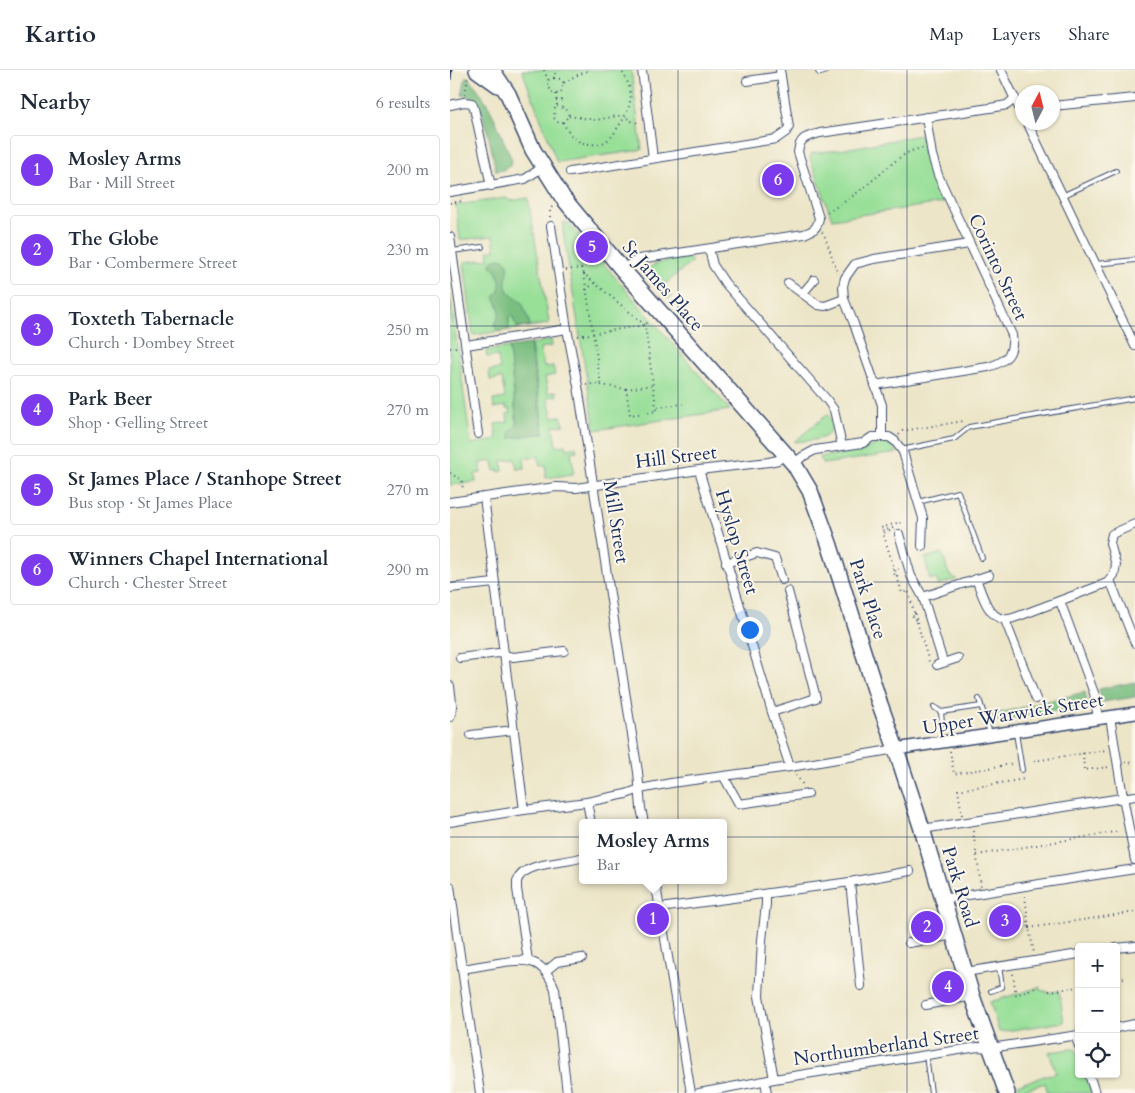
<!DOCTYPE html>
<meta charset="utf-8">
<style>
:root{--surface:#fff;--page:#f6f6f7;--text:#1f2937;--muted:#747a83;--line:#e0e1e3;--accent:#7c3aed}
body{margin:0;font-family:Cardo,serif;background:var(--page);color:var(--text)}
.controls{position:absolute;right:15px;bottom:15px;display:grid;overflow:hidden;border-radius:5px;box-shadow:0 1px 4px #0004}
.controls button{width:45px;height:45px;display:grid;place-items:center;padding:0;border:0;border-bottom:1px solid var(--line);background:var(--surface);color:var(--text);font:25px sans-serif}
.compass{position:absolute;left:565px;top:15px;width:45px;height:45px;border-radius:50%;background:var(--surface);box-shadow:0 1px 4px #0004;rotate:7deg}
.you{position:absolute;left:299px;top:559px;width:18px;height:18px;margin:-12px;border:4px solid #fff;border-radius:50%;background:#1a73e8;box-shadow:0 0 0 8px #1a73e833}
.badge{display:grid;place-items:center;width:32px;height:32px;border-radius:50%;background:var(--accent);color:#fff;font-size:16px;font-weight:700}
.pin{position:absolute;translate:-50% -50%;border:2px solid #fff;box-shadow:0 1px 5px #0006}
.popup{position:absolute;left:129px;top:749px;width:148px;height:65px;box-sizing:border-box;display:grid;place-content:center;border-radius:5px;background:var(--surface);filter:drop-shadow(0 1px 4px #0005);font-size:16px;white-space:nowrap;color:var(--muted)}
.popup b{font-size:19px;color:var(--text)}
.popup::after{content:'';position:absolute;left:50%;top:100%;margin-left:-10px;border:10px solid transparent;border-top-color:var(--surface)}
.list{margin:0;padding:0;list-style:none}
h2{display:flex;justify-content:space-between;align-items:center;height:65px;margin:0;padding:0 20px;font-size:21px}
h2 small{font-size:16px;font-weight:400;color:var(--muted)}
.list li{display:grid;grid-template-columns:32px 1fr auto;gap:15px;align-items:center;box-sizing:border-box;height:70px;margin:0 10px 10px;padding:0 10px;border:1px solid var(--line);border-radius:5px}
.list b{display:block;font-size:19px;white-space:nowrap}
.list p{margin:0;font-size:16px;white-space:nowrap;color:var(--muted)}
.list em{font-size:16px;font-style:normal;color:var(--muted)}
.icon{flex:none;width:28px;height:28px;fill:none;stroke:currentColor;stroke-width:2;stroke-linecap:round;stroke-linejoin:round}
.map{position:relative;flex:none;width:685px;height:1023px;overflow:hidden}
header{display:flex;align-items:center;gap:30px;box-sizing:border-box;height:70px;padding:0 25px;background:var(--surface);border-bottom:1px solid var(--line)}
header strong{font-size:24px}
nav{display:flex;gap:28px;margin-inline-start:auto;font-size:18px}
main{display:flex}
aside{flex:1;background:var(--surface)}
.map>svg:first-child{display:block}
.green{fill:#98df98;stroke:#5a877b}
.forest{fill:#7abe80;stroke:#4a766f}
.lines{fill:none;stroke-linecap:round;stroke-linejoin:round}
.lane-casing{stroke:#3a4a6e;stroke-width:6}
.street-casing{stroke:#3a4a6e;stroke-width:10}
.secondary-casing{stroke:#3a4a6e;stroke-width:14}
.highway-casing{stroke:#3a4a6e;stroke-width:18}
.path{stroke:#3a4a6e;stroke-width:2;stroke-dasharray:1 4;stroke-linecap:butt}
.lane{stroke:#fff;stroke-width:4}
.street{stroke:#fff;stroke-width:8}
.secondary{stroke:#fff;stroke-width:11}
.highway{stroke:#fff;stroke-width:15}
.rail{stroke:#1b2f5e;stroke-width:3}
.grid{fill:none;stroke:#1b2f5e;stroke-width:1;stroke-opacity:0.55}
.labels{text-anchor:middle;dominant-baseline:central;stroke-width:4;stroke-linejoin:round;paint-order:stroke}
.street-label{font-size:19px;fill:#1b2f5e;stroke:#fbf7ec}
</style>
<header>
<strong>Kartio</strong>
<nav><a>Map</a><a>Layers</a><a>Share</a></nav>
</header>
<main>
<aside>
<h2>Nearby<small>6 results</small></h2>
<ul class="list">
<li><span class="badge">1</span><div><b>Mosley Arms</b><p>Bar · Mill Street</p></div><em>200 m</em></li>
<li><span class="badge">2</span><div><b>The Globe</b><p>Bar · Combermere Street</p></div><em>230 m</em></li>
<li><span class="badge">3</span><div><b>Toxteth Tabernacle</b><p>Church · Dombey Street</p></div><em>250 m</em></li>
<li><span class="badge">4</span><div><b>Park Beer</b><p>Shop · Gelling Street</p></div><em>270 m</em></li>
<li><span class="badge">5</span><div><b>St James Place / Stanhope Street</b><p>Bus stop · St James Place</p></div><em>270 m</em></li>
<li><span class="badge">6</span><div><b>Winners Chapel International</b><p>Church · Chester Street</p></div><em>290 m</em></li>
</ul>
</aside>
<div class="map">
<svg width="685" height="1023" viewBox="0 0 685 1023">
<rect width="100%" height="100%" fill="#fbf7ec"/>
<filter id="ink" filterUnits="userSpaceOnUse"><feTurbulence type="fractalNoise" baseFrequency=".02" numOctaves="2"/><feDisplacementMap in="SourceGraphic" scale="10" xChannelSelector="R" yChannelSelector="G"/><feConvolveMatrix kernelMatrix="1 2 1 2 8 2 1 2 1" color-interpolation-filters="sRGB"/></filter>
<filter id="wash" filterUnits="userSpaceOnUse"><feTurbulence type="fractalNoise" baseFrequency=".0096" numOctaves="4" result="noise"/><feDisplacementMap in="SourceGraphic" scale="20" xChannelSelector="R" yChannelSelector="G"/><feGaussianBlur stdDeviation="1.12" result="paint"/><feColorMatrix in="noise" values="0 0 0 0 0 0 0 0 0 0 0 0 0 0 0 0 0 1.4 0 .05"/><feComposite in="paint" operator="in"/></filter>
<g filter="url(#wash)">
<rect width="100%" height="100%" fill="#ece5c7"/>
<g class="green">
<path d="M72,0H181L192,80L107,92Z"/>
<path d="M470,65L484,114L493,133L382,149L360,88L362,83L390,80Z"/>
<path d="M57,128L59,131L78,128L99,252L97,254L25,265L23,264L14,192L39,189L38,181L45,180L43,166L10,170L6,135Z"/>
<path d="M114,152L118,153L126,162L280,340L145,360L113,161Z"/>
<path d="M239,188L242,191L213,216L222,226L219,229L196,203C201,190 227,190 239,188Z"/>
<path d="M0,225L21,374L47,370L45,354L58,352L57,344L61,343L60,339H56V336L44,338L43,330L55,328L52,308L40,310L39,301L50,299L48,286L37,287L36,281L59,277L67,356L60,362L61,368L94,363L81,274L101,270L102,276L90,278L94,297L103,296L105,305L95,307L98,323L106,321L107,326L98,327L102,347L111,346L114,355L103,356L106,376L116,375L117,379L126,377L127,381L121,382L124,400L123,404L96,408V395L90,396L88,386L74,388L75,398L67,399L65,389L52,391L53,401L49,402V400L45,401L43,391L30,393L31,403L25,404L26,412L0,415Z"/>
<path d="M378,344C392,371 362,370 344,372Z"/>
<path d="M428,373C437,372 444,375 447,383L373,394L370,387L414,380Z"/>
<path d="M492,483L499,505L507,509L488,515L486,508L480,510L475,488Z"/>
<path d="M590,917L591,921H597V923L609,921L614,952L549,962L540,932Z"/>
<path d="M622,979L626,980L629,988V1004H635L641,1023H598L595,1013L570,1021L568,1015L600,1004V1005L606,1003L599,982Z"/>
</g>
<g class="forest">
<path d="M16,6C40,28 49,61 62,90L60,96L53,100L46,101C42,85 35,38 24,29C20,26 16,26 12,25Z"/>
<path d="M50,188C66,193 54,205 56,216C59,227 66,226 72,233C73,235 80,253 80,256L69,257H67L62,246L59,247V257L58,260L48,262L44,255C51,246 51,238 44,228C46,225 48,223 49,220C53,211 46,201 41,195C42,189 45,189 50,188Z"/>
<path d="M80,274L88,329L94,363L60,368V362L67,355L59,277Z"/>
<path d="M685,612V627L652,632L649,619Z"/>
<path d="M635,622L638,636L542,651V645Z"/>
</g>
</g>
<g filter="url(#ink)">
<g class="lines">
<defs>
<g id="lane">
<path d="M612,126L666,101"/>
<path d="M2,181L32,177"/>
<path d="M646,194L685,190"/>
<path d="M451,380L504,369L519,357L685,328"/>
<path d="M468,432L508,422L532,488"/>
<path d="M529,629L540,663"/>
<path d="M484,637L491,642L492,653"/>
<path d="M491,642L531,636"/>
<path d="M566,663L572,700"/>
<path d="M541,921L552,917L549,896"/>
<path d="M476,985L481,1023"/>
</g>
<g id="street">
<path d="M192,0L203,88"/>
<path d="M551,0L572,44"/>
<path d="M370,1L374,0"/>
<path d="M297,11L331,6"/>
<path d="M0,35L14,32L22,33L24,38L41,116"/>
<path d="M602,36L685,28"/>
<path d="M577,52L685,276"/>
<path d="M120,102L326,69L336,62L339,57L330,0"/>
<path d="M0,122L75,109L93,97"/>
<path d="M101,156L117,259L128,316L174,615L188,702L191,738L194,753"/>
<path d="M0,167L28,364"/>
<path d="M259,179L263,195L275,213L377,330L384,340L392,376"/>
<path d="M172,199L189,189L354,164C364,160 367,159 369,148L348,82C350,67 356,67 370,63L540,38L557,35L565,28"/>
<path d="M338,213L368,235L375,236L394,229"/>
<path d="M353,223L364,210"/>
<path d="M16,275L117,259"/>
<path d="M425,315L538,297C556,292 564,284 562,265L488,105L482,85L476,47"/>
<path d="M432,366V335L404,254L394,229L393,216L395,208L405,194L424,189L519,174"/>
<path d="M344,394L352,387L365,380L413,373L422,367H439L445,371L453,382L473,448L472,476"/>
<path d="M249,400L322,642L340,697"/>
<path d="M34,427L74,740"/>
<path d="M0,432L106,417L126,418L249,400L319,392L328,390L336,384"/>
<path d="M449,464L461,506L473,527L493,592"/>
<path d="M276,493L307,483L325,488L332,510"/>
<path d="M526,509C532,523 537,546 553,549C558,550 564,548 569,546L657,513L664,505L666,495L660,473L662,464L685,454"/>
<path d="M660,510L685,573"/>
<path d="M0,518L44,513"/>
<path d="M473,527L539,505"/>
<path d="M610,531L644,623L648,648"/>
<path d="M555,550L586,629"/>
<path d="M10,588L48,583L63,587L114,581"/>
<path d="M487,595L508,588"/>
<path d="M0,616C1,627 4,638 0,647"/>
<path d="M322,642L366,628L338,521"/>
<path d="M660,647L673,727L685,790"/>
<path d="M21,665L64,660"/>
<path d="M274,707L289,734L358,724"/>
<path d="M137,732L141,753"/>
<path d="M0,752L74,740L137,732L176,724L190,719L221,713L340,697L446,679"/>
<path d="M472,759L685,726"/>
<path d="M205,810L241,1023"/>
<path d="M400,812L411,916"/>
<path d="M0,816L30,1023"/>
<path d="M316,824V834L312,870L309,926L324,1009"/>
<path d="M493,829L685,799"/>
<path d="M210,838L400,812L460,801"/>
<path d="M459,873L504,865"/>
<path d="M666,878L685,876"/>
<path d="M78,890L67,819C67,816 67,813 67,811C73,791 117,794 133,787"/>
<path d="M13,899C24,897 36,895 48,893C77,888 93,888 105,919L117,1023"/>
<path d="M96,901L107,892L132,888"/>
<path d="M515,902L629,884"/>
<path d="M476,935L522,926"/>
<path d="M666,958L685,954"/>
<path d="M625,966L629,976"/>
<path d="M639,1004L645,1023"/>
<path d="M315,1011L317,1023"/>
<path d="M249,1023L324,1009L528,977L540,978L629,965"/>
</g>
<path id="secondary" d="M446,679L685,643"/>
<g id="highway">
<path d="M27,0L48,15"/>
<path d="M42,0L58,24L83,80L113,128L172,199L344,394L360,421L379,473L428,629L446,679L472,759L522,926L557,1023"/>
</g>
</defs>
<use href="#lane" class="lane-casing"/>
<use href="#street" class="street-casing"/>
<use href="#secondary" class="secondary-casing"/>
<use href="#highway" class="highway-casing"/>
<g class="path">
<path d="M94,0L98,10"/>
<path d="M104,8L110,9L114,13L111,22L106,24L102,23L98,15V10L104,8L106,0"/>
<path d="M114,13L125,6L140,0"/>
<path d="M15,24L18,7"/>
<path d="M106,24L107,36L105,38L104,48L108,52H113L119,46C117,39 114,38 107,36"/>
<path d="M106,31L116,30"/>
<path d="M119,46L146,50L173,45L181,51L189,53"/>
<path d="M113,52C119,65 126,74 141,74C146,75 152,74 156,71C162,68 165,62 168,57C176,46 182,35 180,21C179,13 175,7 171,0"/>
<path d="M0,133L12,131V128"/>
<path d="M377,142C395,133 412,119 428,106C442,94 455,80 473,78"/>
<path d="M100,147V139L103,136"/>
<path d="M372,162L375,167L388,204"/>
<path d="M131,198L134,204L195,255L206,337"/>
<path d="M116,200L131,198L147,186"/>
<path d="M134,204L151,315"/>
<path d="M136,220L144,213"/>
<path d="M128,266L195,255L200,250"/>
<path d="M0,278L6,277"/>
<path d="M136,315L144,314L176,319L180,345L207,341L206,337L233,334"/>
<path d="M176,319L203,315"/>
<path d="M449,365L452,361L514,351"/>
<path d="M0,403L12,410L13,421"/>
<path d="M443,458L432,461L431,458L450,452L451,456"/>
<path d="M440,461L433,463L444,498L443,500L445,506H447L452,523L458,521L464,542L462,544L464,550L466,549L479,592"/>
<path d="M447,506L445,500L449,499"/>
<path d="M466,549L465,544L469,543"/>
<path d="M500,681L504,704L561,694"/>
<path d="M633,683L634,700L660,697"/>
<path d="M584,691L656,680"/>
<path d="M675,693L685,692"/>
<path d="M346,705L353,715"/>
<path d="M512,745L508,720L575,709"/>
<path d="M523,761L531,816"/>
<path d="M527,785L670,761"/>
<path d="M575,826L579,858L584,883"/>
<path d="M579,858L685,842"/>
<path d="M563,904L566,925L587,917"/>
<path d="M668,918L667,909L677,908"/>
<path d="M599,921L629,917"/>
</g>
<use href="#lane" class="lane"/>
<use href="#street" class="street"/>
<use href="#secondary" class="secondary"/>
<use href="#highway" class="highway"/>
<path class="rail" d="M0,9L1,0"/>
</g>
</g>
<path class="grid" d="M228,0V1023M457,0V1023M0,256H685M0,512H685M0,767H685"/>
<g class="labels">
<g class="street-label">
<text transform="translate(548 197) rotate(65)">Corinto Street</text>
<text transform="translate(213 216) rotate(49)">St James Place</text>
<text transform="translate(226 387) rotate(-7)">Hill Street</text>
<text transform="translate(166 452) rotate(81)">Mill Street</text>
<text transform="translate(287 472) rotate(73)">Hyslop Street</text>
<text transform="translate(418 529) rotate(72)">Park Place</text>
<text transform="translate(563 644) rotate(-9)">Upper Warwick Street</text>
<text transform="translate(510 817) rotate(73)">Park Road</text>
<text transform="translate(436 976) rotate(-8)">Northumberland Street</text>
</g>
</g>
</svg>
<div class="controls">
<button>+</button>
<button>−</button>
<button><svg class="icon" aria-label="locate" viewBox="0 0 24 24"><circle cx="12" cy="12" r="6"/><path d="M12 2v4M12 18v4M2 12h4M18 12h4"/></svg></button>
</div>
<svg class="compass" viewBox="-18 -18 36 36"><path d="M0-13l5 13h-10z" fill="#e53935"/><path d="M0 13l5-13h-10z" fill="#747a83"/></svg>
<div class="you"></div>
<div class="pin badge" style="left:203px;top:849px">1</div>
<div class="popup"><b>Mosley Arms</b>Bar</div>
<div class="pin badge" style="left:477px;top:857px">2</div>
<div class="pin badge" style="left:555px;top:851px">3</div>
<div class="pin badge" style="left:498px;top:917px">4</div>
<div class="pin badge" style="left:142px;top:177px">5</div>
<div class="pin badge" style="left:328px;top:110px">6</div>
</div>
</main>
